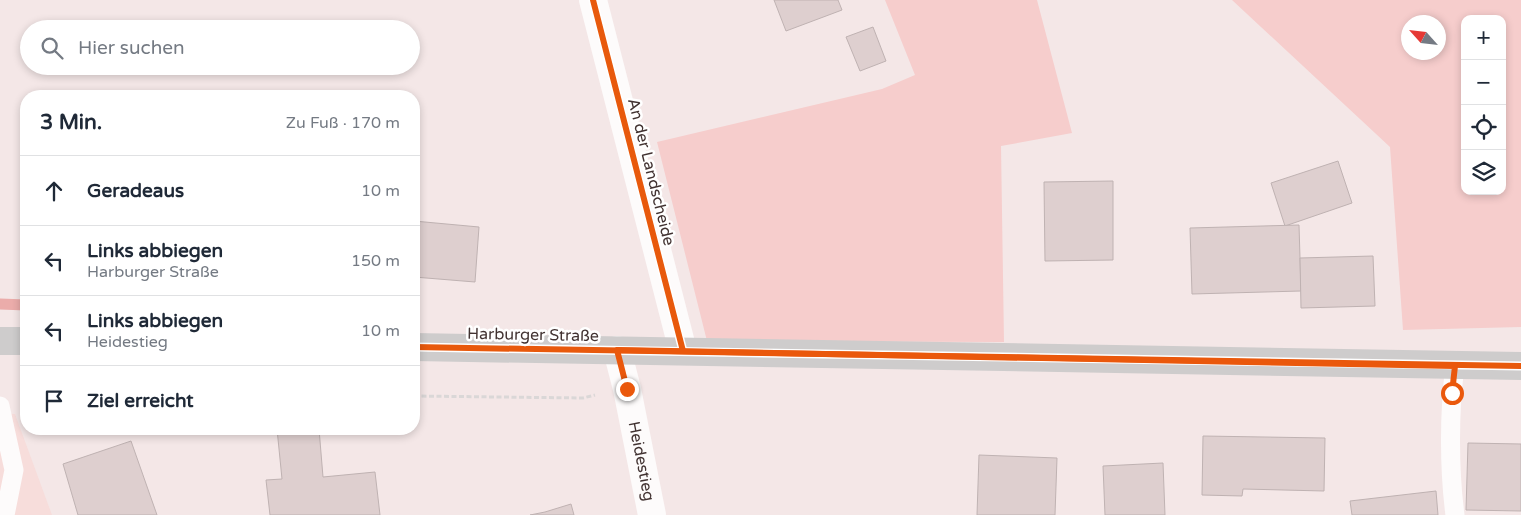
<!DOCTYPE html>
<html lang="de">
<meta charset="utf-8">
<style>
:root{--surface:#fff;--page:#f6f6f7;--text:#1f2937;--muted:#747a83;--line:#e0e1e3}
body{margin:0;font-family:"Varela Round",sans-serif;background:var(--page);color:var(--text)}
.controls{position:absolute;right:15px;top:15px;display:grid;overflow:hidden;border-radius:10px;box-shadow:0 2px 8px #0003}
.controls button{width:45px;height:45px;display:grid;place-items:center;padding:0;border:0;border-bottom:1px solid var(--line);background:var(--surface);color:var(--text);font:25px sans-serif}
.compass{position:absolute;left:1401px;top:15px;width:45px;height:45px;border-radius:50%;background:var(--surface);box-shadow:0 2px 8px #0003;rotate:297deg}
.stop{position:absolute;width:15px;height:15px;margin:-11px;border:4px solid #ea580c;border-radius:50%;background:#fff}
.stop.end{background:#ea580c;border-color:#fff;box-shadow:0 1px 5px #0008}
.list{margin:0;padding:0;list-style:none}
h2{display:flex;justify-content:space-between;align-items:center;height:65px;margin:0;padding:0 20px;font-size:21px}
h2 small{font-size:16px;font-weight:400;color:var(--muted)}
.list li{display:grid;grid-template-columns:32px 1fr auto;gap:15px;align-items:center;box-sizing:border-box;height:70px;padding:0 20px;border-top:1px solid var(--line)}
.list b{display:block;font-size:19px;white-space:nowrap}
.list p{margin:0;font-size:16px;white-space:nowrap;color:var(--muted)}
.list em{font-size:16px;font-style:normal;color:var(--muted)}
.icon{flex:none;width:28px;height:28px;fill:none;stroke:currentColor;stroke-width:2;stroke-linecap:round;stroke-linejoin:round}
.map{position:relative;flex:none;width:1521px;height:515px;overflow:hidden}
.search{position:absolute;background:var(--surface);box-shadow:0 2px 8px #0003;left:20px;top:20px;width:400px;height:55px;display:flex;align-items:center;gap:12px;box-sizing:border-box;padding:0 18px;border-radius:28px;color:var(--muted);font-size:19px}
.panel{position:absolute;background:var(--surface);box-shadow:0 2px 8px #0003;left:20px;top:90px;width:400px;height:345px;border-radius:20px}
.map>svg:first-child{display:block}
.built{fill:#f7dddb}
.green{fill:#f6cdcc;fill-rule:evenodd}
.lines{fill:none;stroke-linecap:round;stroke-linejoin:round}
.stream{stroke:#ebacaa;stroke-width:11}
.building{fill:#decfcf;stroke:#bfb2b2}
.path{stroke:#dad7d7;stroke-width:3;stroke-dasharray:5 2.5;stroke-linecap:butt}
.lane{stroke:#fdfbfb;stroke-width:19}
.street{stroke:#fdfbfb;stroke-width:28}
.secondary{stroke:#cecccc;stroke-width:28}
.cycleway-casing{stroke:#fff;stroke-width:9}
.cycleway{stroke:#e8590c;stroke-width:6}
.route{stroke:#ea580c;stroke-width:6}
.labels{text-anchor:middle;dominant-baseline:central;stroke-width:5;stroke-linejoin:round;paint-order:stroke}
.street-label{font-size:16px;fill:#423332;stroke:#fff}
</style>
<div class="map">
<svg width="1521" height="515" viewBox="0 0 1521 515">
<rect width="100%" height="100%" fill="#f4e7e7"/>
<path class="built" d="M0,413L15,414L52,515H0Z"/>
<g class="green">
<path d="M885,0H1037L1072,133L1001,146L1004,342L707,341L657,142L882,89L915,75Z"/>
<path d="M1232,0H1521V327L1403,330L1390,147ZM1465,19H1502V191H1465ZM1408,22H1438V52H1408Z"/>
</g>
<g class="lines">
<path class="stream" d="M0,304L26,305"/>
</g>
<g class="building">
<path d="M774,0H838L842,10L786,31Z"/>
<path d="M873,27L886,61L860,71L846,37Z"/>
<path d="M1338,161L1352,203L1285,226L1271,183Z"/>
<path d="M1113,181V260L1045,261L1044,182Z"/>
<path d="M414,221L479,227L475,282L414,277Z"/>
<path d="M1299,225L1301,291L1192,294L1190,228Z"/>
<path d="M1373,256L1375,306L1301,308L1300,258Z"/>
<path d="M277,429H319L323,477L375,472L380,515H270L266,480L282,479Z"/>
<path d="M1203,436L1325,438L1324,491L1243,489L1242,496L1202,495Z"/>
<path d="M131,441L157,515H78L63,464Z"/>
<path d="M1468,443L1521,444V511L1466,510Z"/>
<path d="M979,455L1057,458L1055,515H977Z"/>
<path d="M1163,463L1165,515H1105L1103,466Z"/>
<path d="M1436,491L1438,515H1352L1350,501Z"/>
<path d="M571,504L574,515H530L545,512Z"/>
</g>
<g class="lines">
<path class="path" d="M414,396L583,398L595,395"/>
<g class="lane">
<path d="M0,406L14,470L5,515"/>
<path d="M1455,515C1449,469 1449,412 1455,366"/>
</g>
<g class="street">
<path d="M593,0L683,351"/>
<path id="s1" d="M617,350L627,389L652,515"/>
</g>
<g class="secondary">
<path d="M0,341H26"/>
<path d="M414,347L1521,366"/>
</g>
<defs>
<g id="cycleway">
<path d="M593,0L683,351"/>
<path d="M414,347L1521,366"/>
</g>
</defs>
<use href="#cycleway" class="cycleway-casing"/>
<use href="#cycleway" class="cycleway"/>
</g>
<g class="lines">
<path class="route" d="M627,389L617,350L1455,366L1452,393"/>
</g>
<g class="labels">
<g class="street-label">
<text transform="translate(651 172) rotate(76)">An der Landscheide</text>
<text transform="translate(533 335) rotate(1)">Harburger Straße</text>
<text stroke="none"><textPath href="#s1" startOffset="114">Heidestieg</textPath></text>
</g>
</g>
</svg>
<div class="controls">
<button>+</button>
<button>−</button>
<button><svg class="icon" aria-label="locate" viewBox="0 0 24 24"><circle cx="12" cy="12" r="6"/><path d="M12 2v4M12 18v4M2 12h4M18 12h4"/></svg></button>
<button><svg class="icon" aria-label="layers" viewBox="0 0 24 24"><path d="M12 4l9 5-9 5-9-5zM3 14l9 5 9-5"/></svg></button>
</div>
<svg class="compass" viewBox="-18 -18 36 36"><path d="M0-13l5 13h-10z" fill="#e53935"/><path d="M0 13l5-13h-10z" fill="#747a83"/></svg>
<div class="stop" style="left:1452px;top:393px"></div>
<div class="stop end" style="left:627px;top:389px"></div>
<div class="search"><svg class="icon" aria-label="search" viewBox="0 0 24 24"><circle cx="10" cy="10" r="6"/><path d="M15 15l6 6"/></svg>Hier suchen</div>
<section class="panel">
<h2>3 Min.<small>Zu Fuß · 170 m</small></h2>
<ul class="list">
<li><svg class="icon" aria-label="ahead" viewBox="0 0 24 24"><path d="M12 20V5M6 11l6-6 6 6"/></svg><div><b>Geradeaus</b></div><em>10 m</em></li>
<li><svg class="icon" aria-label="left" viewBox="0 0 24 24"><path d="M17 20v-9H6M10 6l-5 5 5 5"/></svg><div><b>Links abbiegen</b><p>Harburger Straße</p></div><em>150 m</em></li>
<li><svg class="icon" aria-label="left" viewBox="0 0 24 24"><path d="M17 20v-9H6M10 6l-5 5 5 5"/></svg><div><b>Links abbiegen</b><p>Heidestieg</p></div><em>10 m</em></li>
<li><svg class="icon" aria-label="arrive" viewBox="0 0 24 24"><path d="M6 21V4h12l-3 4 3 4H6"/></svg><div><b>Ziel erreicht</b></div></li>
</ul>
</section>
</div>
